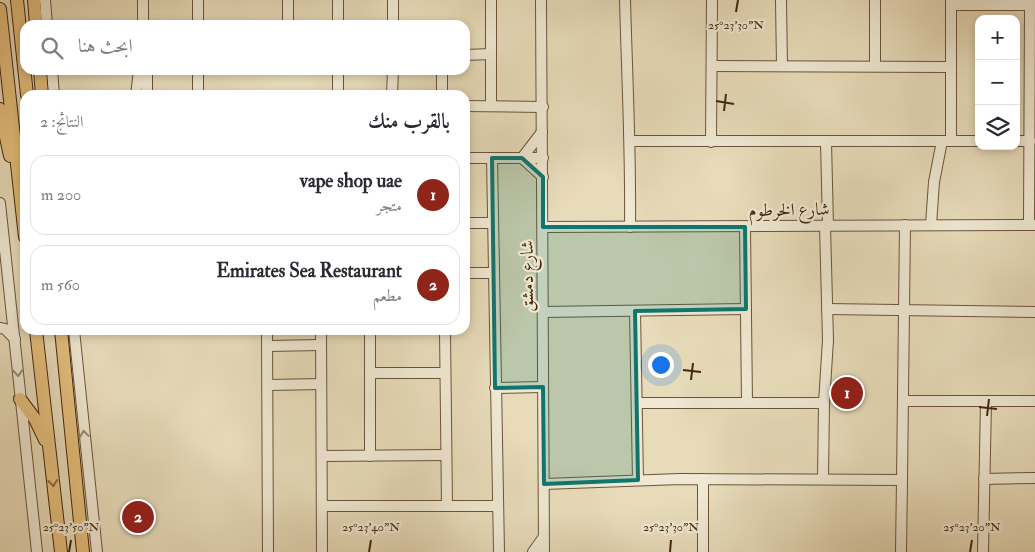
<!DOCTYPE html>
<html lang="ar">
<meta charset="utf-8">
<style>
:root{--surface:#fff;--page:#f7f7f7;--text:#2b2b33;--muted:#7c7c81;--line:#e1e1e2;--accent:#8f2418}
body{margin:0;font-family:"IM FELL Double Pica",Amiri,serif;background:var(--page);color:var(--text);direction:rtl}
.controls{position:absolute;right:15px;top:15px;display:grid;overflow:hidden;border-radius:10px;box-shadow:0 2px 8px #0003}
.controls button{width:45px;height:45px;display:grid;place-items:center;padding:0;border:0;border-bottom:1px solid var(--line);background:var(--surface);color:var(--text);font:25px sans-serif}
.you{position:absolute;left:660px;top:364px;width:18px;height:18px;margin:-12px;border:4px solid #fff;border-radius:50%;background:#1a73e8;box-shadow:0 0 0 8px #1a73e833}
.badge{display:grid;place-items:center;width:32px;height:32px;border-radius:50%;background:var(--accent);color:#fff;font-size:16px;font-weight:700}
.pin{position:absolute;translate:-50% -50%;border:2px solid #fff;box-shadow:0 1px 5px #0006}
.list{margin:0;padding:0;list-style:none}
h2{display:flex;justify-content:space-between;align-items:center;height:65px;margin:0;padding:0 20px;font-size:21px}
h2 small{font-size:16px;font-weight:400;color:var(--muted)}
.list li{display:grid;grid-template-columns:32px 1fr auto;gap:15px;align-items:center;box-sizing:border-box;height:80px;margin:0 10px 10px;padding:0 10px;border:1px solid var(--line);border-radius:15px}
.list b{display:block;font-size:19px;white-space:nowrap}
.list p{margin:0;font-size:16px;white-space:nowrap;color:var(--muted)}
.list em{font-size:16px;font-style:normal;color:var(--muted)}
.icon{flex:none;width:28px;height:28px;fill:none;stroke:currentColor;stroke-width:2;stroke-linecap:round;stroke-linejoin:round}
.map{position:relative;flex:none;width:1035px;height:552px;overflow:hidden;direction:ltr}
.search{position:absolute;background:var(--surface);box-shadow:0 2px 8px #0003;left:20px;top:20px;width:450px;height:55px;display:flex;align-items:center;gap:12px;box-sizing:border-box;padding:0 18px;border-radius:15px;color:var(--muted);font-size:19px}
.panel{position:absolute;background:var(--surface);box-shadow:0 2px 8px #0003;left:20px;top:90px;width:450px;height:245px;border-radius:15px;direction:rtl}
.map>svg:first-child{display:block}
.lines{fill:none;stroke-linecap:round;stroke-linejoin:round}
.minor-casing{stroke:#6c533a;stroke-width:12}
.major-casing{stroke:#432610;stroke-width:14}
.minor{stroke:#efe8d2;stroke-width:10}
.major{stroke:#e4be7c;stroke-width:12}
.oneway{stroke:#998771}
.oneway2{stroke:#8b6a41}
.marked{fill:#0f766e;fill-opacity:0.2;stroke:#0f766e;stroke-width:4;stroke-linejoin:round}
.ticks{fill:none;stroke:#432610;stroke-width:2}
.labels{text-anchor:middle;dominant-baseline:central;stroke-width:4.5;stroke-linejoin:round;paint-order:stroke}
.street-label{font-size:18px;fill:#432610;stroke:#efe8d2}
.ticks-label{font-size:12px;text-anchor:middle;fill:#432610;stroke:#efe8d2;stroke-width:4.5;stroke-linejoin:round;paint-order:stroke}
</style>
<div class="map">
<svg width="1035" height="552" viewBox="0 0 1035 552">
<rect width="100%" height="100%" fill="#e7dbb9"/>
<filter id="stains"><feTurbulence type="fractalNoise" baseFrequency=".004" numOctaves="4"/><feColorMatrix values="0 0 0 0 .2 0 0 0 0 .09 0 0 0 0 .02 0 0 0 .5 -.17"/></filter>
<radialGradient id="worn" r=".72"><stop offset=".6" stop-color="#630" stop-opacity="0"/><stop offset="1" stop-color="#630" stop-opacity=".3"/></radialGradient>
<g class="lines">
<defs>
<g id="minor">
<path d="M45,0L47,25"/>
<path d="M143,0V25"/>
<path d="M288,0V25"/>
<path d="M338,0V25"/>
<path d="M491,0V106"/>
<path d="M541,0L544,552"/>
<path d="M625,0C627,76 631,151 630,227"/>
<path d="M781,0L782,66"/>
<path d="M875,0V66"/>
<path d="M951,5H1030"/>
<path d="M198,25V0"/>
<path d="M393,25V0"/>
<path d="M465,55L491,54"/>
<path d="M712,66L951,67"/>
<path d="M52,70L54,95"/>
<path d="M338,70V95"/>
<path d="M442,70V95"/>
<path d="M136,95L139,70"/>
<path d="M147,95V70"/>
<path d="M198,95V70"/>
<path d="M392,95L393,70"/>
<path d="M465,106L543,107"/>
<path d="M542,132L522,158L543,177"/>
<path d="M631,141H979"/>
<path d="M951,141V0"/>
<path d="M1016,141H1030"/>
<path d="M711,142L712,0"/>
<path d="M826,142L828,226"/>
<path d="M465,158H543"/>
<path d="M492,158L499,552"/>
<path d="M0,203L37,552"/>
<path d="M465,223H493"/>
<path d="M931,225L934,182L942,141"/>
<path d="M1029,225L1030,0"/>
<path d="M543,227L1035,225"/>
<path d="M745,227L747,403"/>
<path d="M465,273H494"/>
<path d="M827,309L1035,312"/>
<path d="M635,311L638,480"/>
<path d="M543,312L746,309"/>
<path d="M0,328L5,329L15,339"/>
<path d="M74,330L97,552"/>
<path d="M267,330L268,552"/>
<path d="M321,330L322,552"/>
<path d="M370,330V456"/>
<path d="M445,330L447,506"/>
<path d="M268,346L321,345"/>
<path d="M370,373H445"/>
<path d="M269,385L321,384"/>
<path d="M495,388L543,387"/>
<path d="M904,401H1035"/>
<path d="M637,403H824"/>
<path d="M322,456L446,455"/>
<path d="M823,478L824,403L828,340L825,226"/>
<path d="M703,479V552"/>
<path d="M984,479L1035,478"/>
<path d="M902,480L905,225"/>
<path d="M544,484L680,479L902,480L901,552"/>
<path d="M322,506H498"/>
<path d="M533,552L543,538"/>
<path d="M983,552L986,401"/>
</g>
<g id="major">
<path d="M17,0L27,95"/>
<path d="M34,0L36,25"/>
<path d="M0,9L25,237"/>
<path d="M40,70L42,95"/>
<path d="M0,109L10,156"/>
<path d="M36,330L61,552"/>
<path d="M61,330L83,552"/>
<path d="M20,399L35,419L45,440"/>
</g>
</defs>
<use href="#minor" class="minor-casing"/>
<use href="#major" class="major-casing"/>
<use href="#minor" class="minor"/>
<use href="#major" class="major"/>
</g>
<defs><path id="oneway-chevron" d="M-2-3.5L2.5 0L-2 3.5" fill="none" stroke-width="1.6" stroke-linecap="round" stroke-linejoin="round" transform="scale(1.25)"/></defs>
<g class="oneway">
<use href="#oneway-chevron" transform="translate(18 373) rotate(86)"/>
<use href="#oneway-chevron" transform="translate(84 434) rotate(-96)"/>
</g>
<use class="oneway2" href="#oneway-chevron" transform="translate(53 483) rotate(84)"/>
<path class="marked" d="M492,158H522L543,177V227H745L746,309L635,311L638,480L544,484L543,387L495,388Z"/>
<path class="ticks" d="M736,12L738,0M716,101L734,104M724,111L726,94M683,370L701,372M691,380L693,363M979,407L997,409M987,416L989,399M69,552L71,540M369,552L371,540M670,552L671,540M970,552L972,540"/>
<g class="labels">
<g class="street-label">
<text transform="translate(789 210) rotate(-1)">شارع الخرطوم</text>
<text transform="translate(527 276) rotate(-90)">شارع دمشق</text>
</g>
</g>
<g class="ticks-label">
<text x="736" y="29">25°23'30"N</text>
<text x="71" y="531">25°23'50"N</text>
<text x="371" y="531">25°23'40"N</text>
<text x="671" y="531">25°23'30"N</text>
<text x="972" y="531">25°23'20"N</text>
</g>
<rect width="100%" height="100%" filter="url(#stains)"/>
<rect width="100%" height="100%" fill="url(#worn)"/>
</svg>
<div class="controls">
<button>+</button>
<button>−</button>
<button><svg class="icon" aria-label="layers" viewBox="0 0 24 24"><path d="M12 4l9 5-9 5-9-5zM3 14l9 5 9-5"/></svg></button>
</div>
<div class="you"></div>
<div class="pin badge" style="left:847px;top:393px">1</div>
<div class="pin badge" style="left:138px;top:517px">2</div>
<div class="search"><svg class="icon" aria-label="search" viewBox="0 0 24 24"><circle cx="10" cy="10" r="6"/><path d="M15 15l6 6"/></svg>ابحث هنا</div>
<section class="panel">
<h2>بالقرب منك<small>النتائج: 2</small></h2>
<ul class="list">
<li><span class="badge">1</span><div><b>vape shop uae</b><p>متجر</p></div><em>200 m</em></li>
<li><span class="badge">2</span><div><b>Emirates Sea Restaurant</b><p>مطعم</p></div><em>560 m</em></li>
</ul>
</section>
</div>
